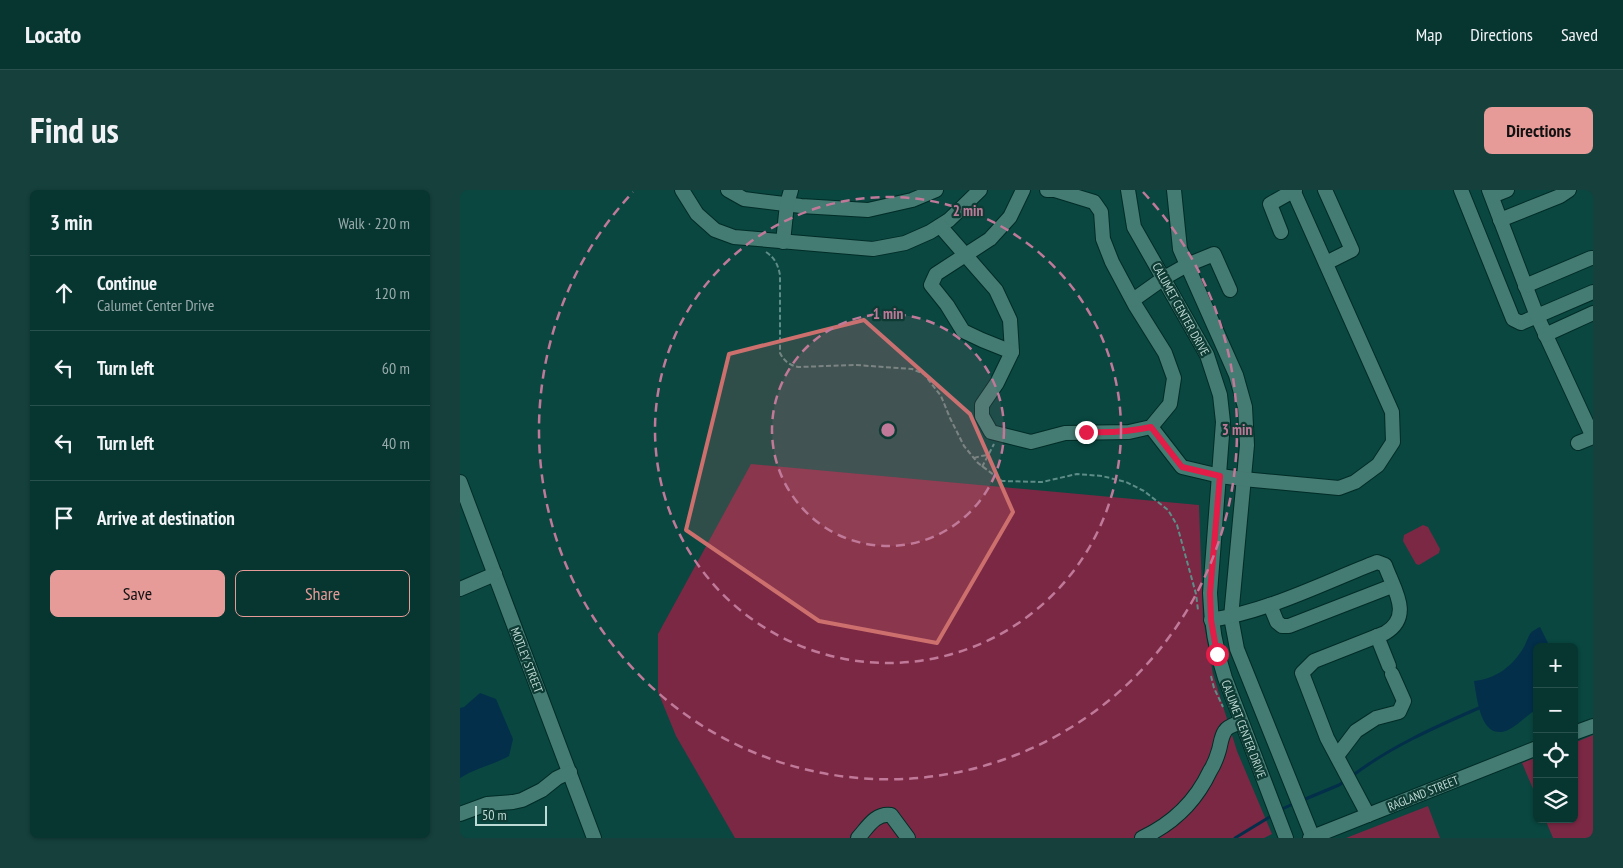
<!DOCTYPE html>
<meta charset="utf-8">
<style>
:root{--surface:#073530;--page:#15403c;--text:#f1f3f6;--muted:#98abab;--line:#28504c;--accent:#e69b98}
body{margin:0;font-family:"PT Sans Narrow",sans-serif;background:var(--page);color:var(--text)}
.controls{position:absolute;right:15px;bottom:15px;display:grid;overflow:hidden;border-radius:8px;box-shadow:0 1px 4px #0004}
.controls button{width:45px;height:45px;display:grid;place-items:center;padding:0;border:0;border-bottom:1px solid var(--line);background:var(--surface);color:var(--text);font:25px sans-serif}
.scale{position:absolute;left:15px;bottom:12px;width:72px;box-sizing:border-box;padding-left:5px;border:2px solid #bedad4;border-top:0;font-size:14px;line-height:18px;white-space:nowrap;color:#bedad4;-webkit-text-stroke:4px #0f3b35;paint-order:stroke}
.stop{position:absolute;width:15px;height:15px;margin:-11px;border:4px solid #e11d48;border-radius:50%;background:#fff}
.stop.end{background:#e11d48;border-color:#fff;box-shadow:0 1px 5px #0008}
.list{margin:0;padding:0;list-style:none}
h2{display:flex;justify-content:space-between;align-items:center;height:65px;margin:0;padding:0 20px;font-size:21px}
h2 small{font-size:16px;font-weight:400;color:var(--muted)}
.list li{display:grid;grid-template-columns:32px 1fr auto;gap:15px;align-items:center;box-sizing:border-box;height:75px;padding:0 20px;border-top:1px solid var(--line)}
.list b{display:block;font-size:19px;white-space:nowrap}
.list p{margin:0;font-size:16px;white-space:nowrap;color:var(--muted)}
.list em{font-size:16px;font-style:normal;color:var(--muted)}
.actions{display:flex;gap:10px;padding:15px 20px}
.actions a{flex:1;padding:11px 0;border:1px solid var(--accent);border-radius:8px;text-align:center;font-size:18px;color:var(--accent)}
.actions .main{background:var(--accent);color:#111}
.icon{flex:none;width:28px;height:28px;fill:none;stroke:currentColor;stroke-width:2;stroke-linecap:round;stroke-linejoin:round}
.map{position:relative;flex:none;width:1133px;height:648px;overflow:hidden;border-radius:8px}
header{display:flex;align-items:center;gap:30px;box-sizing:border-box;height:70px;padding:0 25px;background:var(--surface);border-bottom:1px solid var(--line)}
header strong{font-size:24px}
nav{display:flex;gap:28px;margin-inline-start:auto;font-size:18px}
.intro{display:flex;align-items:center;justify-content:space-between;box-sizing:border-box;height:120px;padding:0 30px}
h1{margin:0;font-size:35px}
.button{padding:12px 22px;border-radius:8px;background:var(--accent);color:#111;font-size:18px;font-weight:700}
main{display:flex;gap:30px;padding:0 30px}
aside{flex:1;background:var(--surface);border-radius:8px;box-shadow:0 1px 4px #0004}
.map>svg:first-child{display:block}
.green{fill:#7a2844}
.water{fill:#032f4b}
.lines{fill:none;stroke-linecap:round;stroke-linejoin:round}
.stream{stroke:#032f4b;stroke-width:3}
.minor-casing{stroke:#002c26;stroke-width:16}
.path{stroke:#5e8c86;stroke-width:2;stroke-dasharray:5 2.5;stroke-linecap:butt}
.minor{stroke:#447b72;stroke-width:14}
.route{stroke:#e11d48;stroke-width:6}
.marked{fill:#cc6f6d;fill-opacity:0.2;stroke:#cc6f6d;stroke-width:4;stroke-linejoin:round}
.ring{fill:none;stroke:#c07998;stroke-width:2.5;stroke-dasharray:9 6}
.labels{text-anchor:middle;dominant-baseline:central;stroke-width:4.5;stroke-linejoin:round;paint-order:stroke}
.street-label{font-size:12px;fill:#bedad4;stroke:#0f3b35}
.centre{fill:#c07998;stroke:#0f3b35;stroke-width:2.5}
.ring-label{font-size:15px;text-anchor:middle;font-weight:bold;fill:#c07998;stroke:#0f3b35;stroke-width:4.5;stroke-linejoin:round;paint-order:stroke}
</style>
<header>
<strong>Locato</strong>
<nav><a>Map</a><a>Directions</a><a>Saved</a></nav>
</header>
<div class="intro"><h1>Find us</h1><a class="button">Directions</a></div>
<main>
<aside>
<h2>3 min<small>Walk · 220 m</small></h2>
<ul class="list">
<li><svg class="icon" aria-label="ahead" viewBox="0 0 24 24"><path d="M12 20V5M6 11l6-6 6 6"/></svg><div><b>Continue</b><p>Calumet Center Drive</p></div><em>120 m</em></li>
<li><svg class="icon" aria-label="left" viewBox="0 0 24 24"><path d="M17 20v-9H6M10 6l-5 5 5 5"/></svg><div><b>Turn left</b></div><em>60 m</em></li>
<li><svg class="icon" aria-label="left" viewBox="0 0 24 24"><path d="M17 20v-9H6M10 6l-5 5 5 5"/></svg><div><b>Turn left</b></div><em>40 m</em></li>
<li><svg class="icon" aria-label="arrive" viewBox="0 0 24 24"><path d="M6 21V4h12l-3 4 3 4H6"/></svg><div><b>Arrive at destination</b></div></li>
</ul>
<div class="actions"><a class="main">Save</a><a>Share</a></div>
</aside>
<div class="map">
<svg width="1133" height="648" viewBox="0 0 1133 648">
<rect width="100%" height="100%" fill="#094740"/>
<g class="green">
<path d="M291,274L739,315L743,428L753,484L777,561L812,644L804,648H275L216,546L198,502V444Z"/>
<path d="M963,335L968,337L980,359L979,363L959,375L956,374L943,351L944,345Z"/>
<path d="M1133,545V648H1093L1085,629H1114V553Z"/>
<path d="M1077,567V608L1062,573Z"/>
<path d="M968,616L980,648H886Z"/>
</g>
<g class="water">
<path d="M1080,437L1090,457H1077V519C1067,525 1057,536 1048,540C1020,552 1017,507 1014,491C1036,489 1053,476 1064,457C1070,446 1067,443 1080,437Z"/>
<path d="M20,503L36,509L53,549L49,566C33,575 16,578 0,588V518L4,517Z"/>
</g>
<g class="lines">
<g class="stream">
<path d="M892,586C930,557 975,537 1019,518"/>
<path d="M843,610L879,595L885,591"/>
<path d="M820,620L835,613"/>
<path d="M775,648L813,625"/>
</g>
<defs>
<g id="minor">
<path d="M222,0L237,24L255,40L274,47L413,59L445,53L470,42L489,30L520,0"/>
<path d="M268,0L284,9L341,16L408,20L452,10L476,0"/>
<path d="M668,0L674,37L747,165L760,205L763,232L750,403C751,434 755,458 765,488L826,648"/>
<path d="M714,0L720,59L776,185L785,217L787,255L771,427L777,459L853,648"/>
<path d="M865,0L892,60L866,73"/>
<path d="M1001,0L1053,129L1061,133L1077,126L1133,247"/>
<path d="M1029,0L1077,126L1133,102"/>
<path d="M1032,6L1047,0"/>
<path d="M1040,30L1100,6L1109,0"/>
<path d="M480,36L536,100L550,130L552,162L537,193L522,215V226L531,242L571,252L605,243L669,242L691,237L710,214L714,188L705,163L675,115L652,72L643,49L641,22L634,12L595,0H587"/>
<path d="M821,42L810,14L835,0"/>
<path d="M323,52L327,14L331,0"/>
<path d="M1065,96L1131,68H1133"/>
<path d="M673,110L704,88L727,75L754,64L770,100"/>
<path d="M1085,145L1133,123"/>
<path d="M552,162L522,150L503,141L487,115L471,95L476,84L530,49L550,27L563,0"/>
<path d="M691,237L722,277L760,286L783,289L879,298L895,292L918,275L933,252L932,222L833,0"/>
<path d="M1118,253L1133,247"/>
<path d="M0,292L134,648"/>
<path d="M0,399L35,384"/>
<path d="M810,415L817,432L822,436H829L932,396"/>
<path d="M751,430C809,421 863,393 917,372L925,375C933,398 954,426 925,443L854,471L842,483L867,548L908,625"/>
<path d="M917,446L929,476"/>
<path d="M1114,543L1133,536"/>
<path d="M877,566L896,541L916,528L939,522L944,511L932,484"/>
<path d="M0,624L27,614L53,612L62,610L82,600L97,588L110,582"/>
<path d="M398,648C408,637 415,623 431,625L448,648"/>
<path d="M682,648C712,634 736,611 750,581C754,575 757,567 759,560C761,553 761,547 765,541C768,536 776,534 781,532"/>
<path d="M850,648L1077,558"/>
</g>
</defs>
<use href="#minor" class="minor-casing"/>
<g class="path">
<path d="M306,62C315,68 318,75 320,85V163C324,171 329,175 338,177L396,175L452,179L464,184L481,206L490,228L504,256L518,273L542,291L582,292L617,284L642,286L666,292L684,301L708,320L717,335L736,404L738,420"/>
<path d="M514,268L521,266L529,265"/>
<path d="M522,277L534,254"/>
<path d="M751,486L754,498L763,517"/>
</g>
<use href="#minor" class="minor"/>
</g>
<g class="lines">
<path class="route" d="M626,242C648,243 668,242 691,237L722,277L760,286L750,403L751,430L757,464"/>
</g>
<path class="marked" d="M404,130L510,224L553,322L477,453L359,431L226,340L269,164Z"/>
<circle cx="428" cy="240" r="116" fill="#c07998" fill-opacity=".12"/>
<g class="ring">
<circle cx="428" cy="240" r="116"/>
<circle cx="428" cy="240" r="233"/>
<path d="M683 2A349 349 0 1 1 173 2"/>
</g>
<g class="labels">
<g class="street-label">
<text transform="translate(721 119) rotate(61)">CALUMET CENTER DRIVE</text>
<text transform="translate(67 470) rotate(69)">MOTLEY STREET</text>
<text transform="translate(784 539) rotate(69)">CALUMET CENTER DRIVE</text>
<text transform="translate(963 603) rotate(-22)">RAGLAND STREET</text>
</g>
</g>
<circle cx="428" cy="240" r="8" class="centre"/>
<g class="ring-label">
<text x="508" y="26">2 min</text>
<text x="428" y="129">1 min</text>
<text x="777" y="245">3 min</text>
</g>
</svg>
<div class="controls">
<button>+</button>
<button>−</button>
<button><svg class="icon" aria-label="locate" viewBox="0 0 24 24"><circle cx="12" cy="12" r="6"/><path d="M12 2v4M12 18v4M2 12h4M18 12h4"/></svg></button>
<button><svg class="icon" aria-label="layers" viewBox="0 0 24 24"><path d="M12 4l9 5-9 5-9-5zM3 14l9 5 9-5"/></svg></button>
</div>
<div class="scale">50 m</div>
<div class="stop" style="left:757px;top:464px"></div>
<div class="stop end" style="left:626px;top:242px"></div>
</div>
</main>
